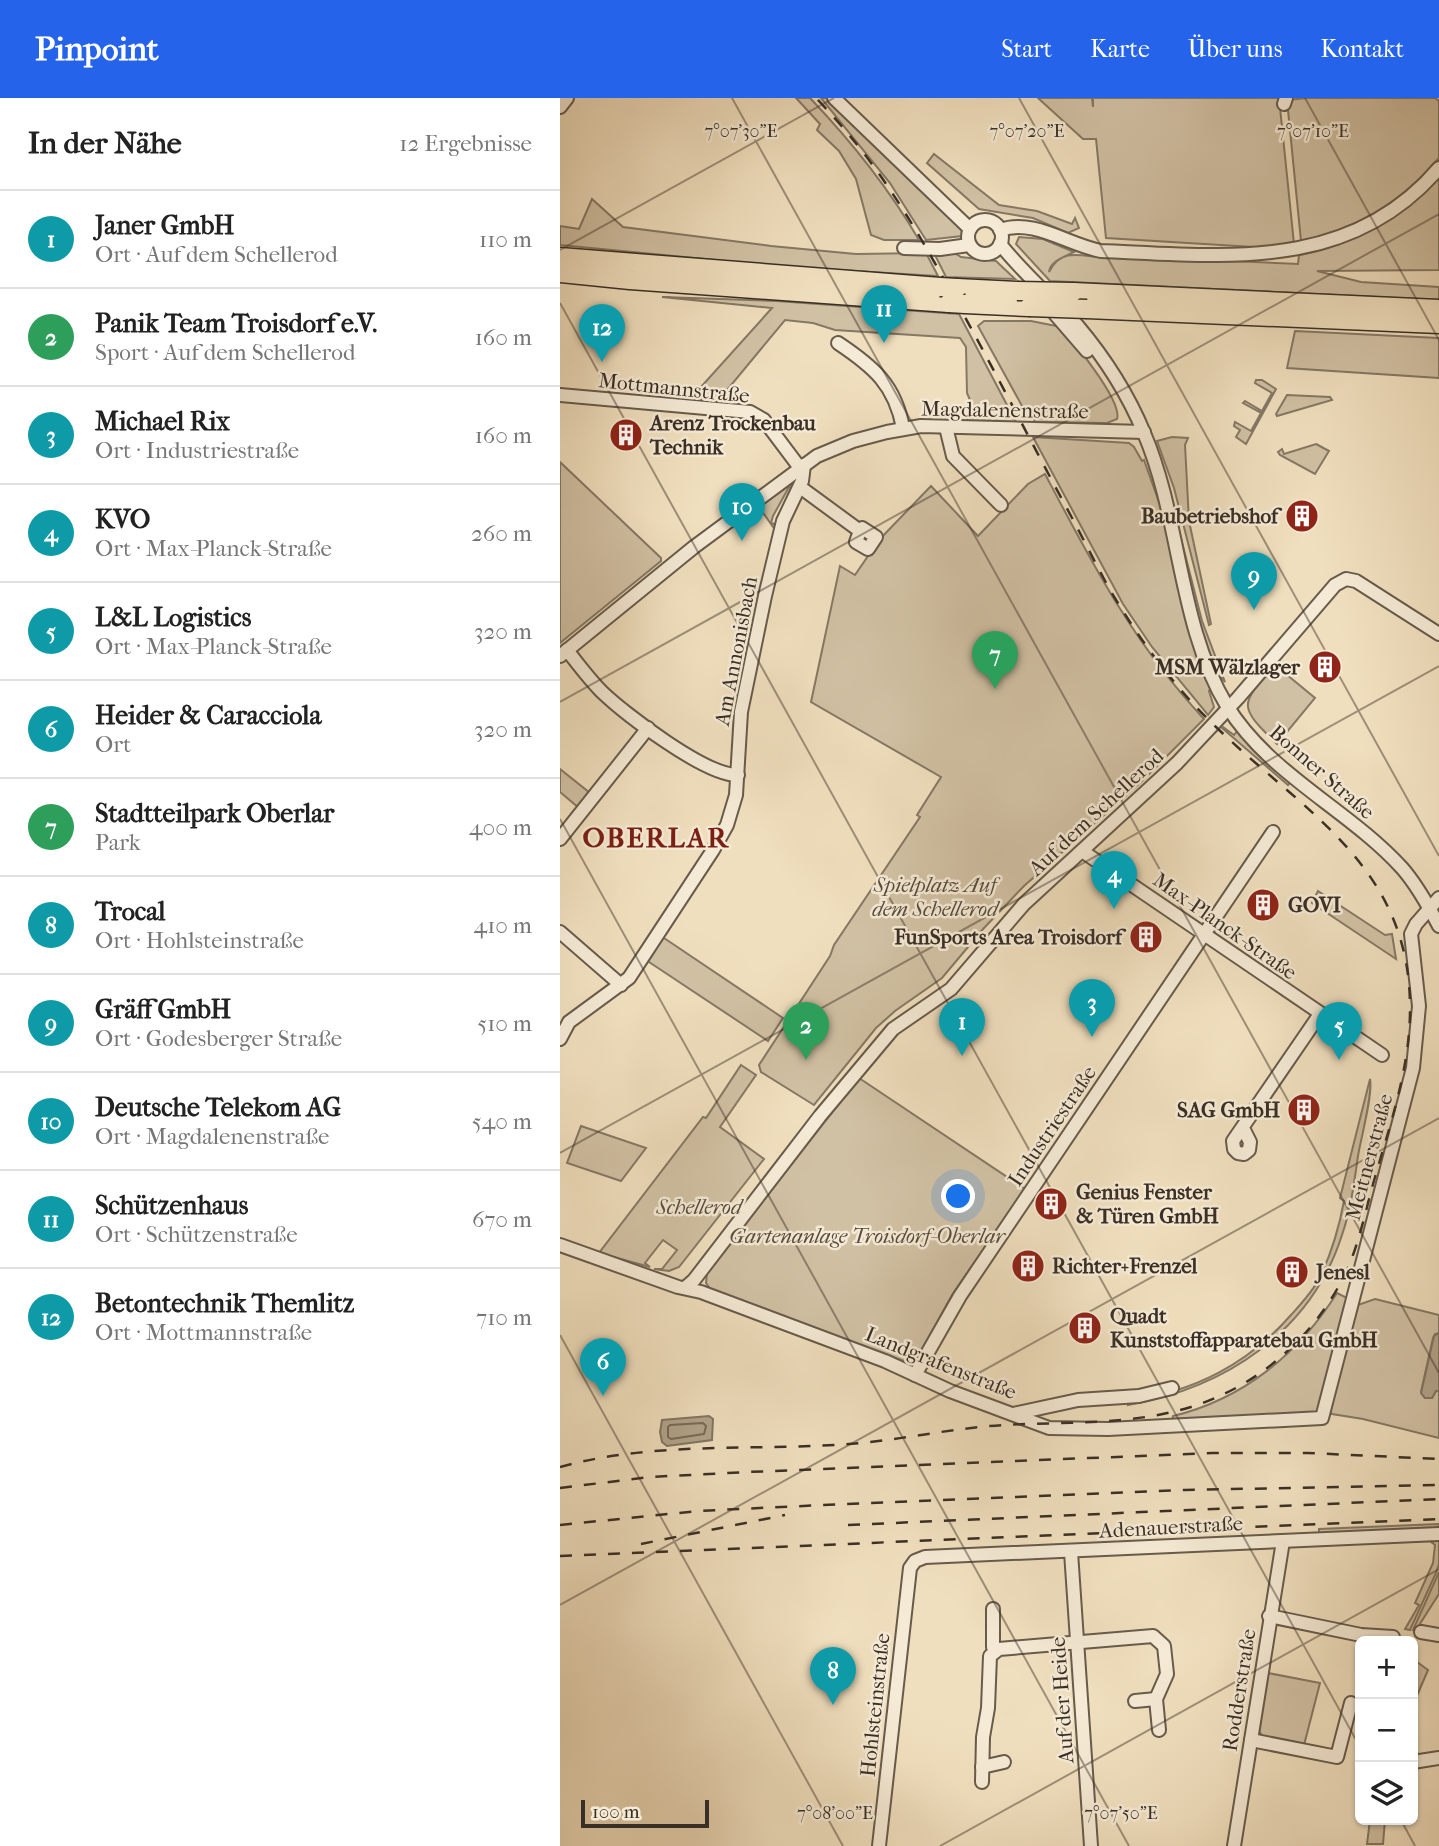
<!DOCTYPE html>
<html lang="de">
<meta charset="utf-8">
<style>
:root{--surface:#fff;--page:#f2f2f2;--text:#222;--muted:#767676;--line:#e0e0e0;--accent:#2563eb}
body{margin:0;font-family:"IM FELL French Canon",serif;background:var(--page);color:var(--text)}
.controls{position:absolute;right:21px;bottom:21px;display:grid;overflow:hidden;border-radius:10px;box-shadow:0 2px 5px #0004}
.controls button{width:63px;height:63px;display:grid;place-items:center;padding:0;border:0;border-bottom:2px solid var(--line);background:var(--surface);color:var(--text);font:35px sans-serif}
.scale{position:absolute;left:21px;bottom:18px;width:128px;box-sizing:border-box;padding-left:7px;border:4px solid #392f26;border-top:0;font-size:19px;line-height:24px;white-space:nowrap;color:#392f26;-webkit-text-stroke:5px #f5ead5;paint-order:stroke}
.you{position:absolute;left:399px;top:1099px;width:24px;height:24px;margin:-18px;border:5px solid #fff;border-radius:50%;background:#1a73e8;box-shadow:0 0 0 10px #1a73e833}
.badge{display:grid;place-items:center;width:46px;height:46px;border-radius:50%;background:var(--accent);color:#fff;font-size:23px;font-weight:700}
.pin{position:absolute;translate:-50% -58px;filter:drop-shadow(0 2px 4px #0008)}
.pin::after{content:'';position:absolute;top:37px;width:24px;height:21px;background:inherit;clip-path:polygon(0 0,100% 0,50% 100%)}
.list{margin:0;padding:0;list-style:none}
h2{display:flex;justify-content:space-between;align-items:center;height:91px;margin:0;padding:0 28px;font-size:30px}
h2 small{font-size:23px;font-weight:400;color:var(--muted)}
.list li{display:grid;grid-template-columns:46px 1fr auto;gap:21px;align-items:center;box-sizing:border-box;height:98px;padding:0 28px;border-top:2px solid var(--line)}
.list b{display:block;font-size:26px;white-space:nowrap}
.list p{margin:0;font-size:23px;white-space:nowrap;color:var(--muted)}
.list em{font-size:23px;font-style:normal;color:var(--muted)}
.icon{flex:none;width:38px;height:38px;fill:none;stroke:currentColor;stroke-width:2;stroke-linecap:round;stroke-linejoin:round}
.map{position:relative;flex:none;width:879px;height:1748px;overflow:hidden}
header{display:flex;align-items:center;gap:42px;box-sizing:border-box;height:98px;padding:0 35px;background:var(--accent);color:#fff}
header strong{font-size:33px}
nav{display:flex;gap:38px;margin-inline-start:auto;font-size:24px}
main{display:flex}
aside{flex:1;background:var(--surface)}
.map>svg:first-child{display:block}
.green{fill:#d1c1a4;stroke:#857865;stroke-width:2}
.water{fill:#b2a38a;stroke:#827562;stroke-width:2}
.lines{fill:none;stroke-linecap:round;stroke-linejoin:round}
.shore{stroke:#766958;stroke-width:2}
.minor-casing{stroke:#675b4c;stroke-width:16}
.highway-casing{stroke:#392f26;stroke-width:21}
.minor{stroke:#f5ead5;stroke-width:12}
.highway{stroke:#f0dfbe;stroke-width:18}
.rail{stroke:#392f26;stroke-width:2.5;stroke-dasharray:12 12;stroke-linecap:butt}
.highway-bridge-casing{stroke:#392f26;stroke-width:21;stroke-linecap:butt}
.highway-bridge{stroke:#f0dfbe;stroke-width:18}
.ticks{fill:none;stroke:#392f26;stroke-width:2;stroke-opacity:0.45}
.labels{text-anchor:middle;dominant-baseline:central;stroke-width:5;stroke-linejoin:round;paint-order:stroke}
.street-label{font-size:21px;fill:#392f26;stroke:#f5ead5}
.poi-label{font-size:21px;font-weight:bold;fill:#392f26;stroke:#f5ead5;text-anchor:start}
.park-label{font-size:21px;font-style:italic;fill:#574c3f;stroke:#f5ead5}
.district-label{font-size:28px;font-weight:bold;letter-spacing:2px;fill:#7a1f14;stroke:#f5ead5}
.ticks-label{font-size:18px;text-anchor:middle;fill:#392f26;stroke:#f5ead5;stroke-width:5;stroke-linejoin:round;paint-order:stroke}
</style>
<header>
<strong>Pinpoint</strong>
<nav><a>Start</a><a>Karte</a><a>Über uns</a><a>Kontakt</a></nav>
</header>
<main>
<aside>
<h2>In der Nähe<small>12 Ergebnisse</small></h2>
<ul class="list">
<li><span class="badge" style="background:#0f9aa8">1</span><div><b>Janer GmbH</b><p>Ort · Auf dem Schellerod</p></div><em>110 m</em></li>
<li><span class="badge" style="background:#2e9e5b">2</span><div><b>Panik Team Troisdorf e.V.</b><p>Sport · Auf dem Schellerod</p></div><em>160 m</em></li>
<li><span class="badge" style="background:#0f9aa8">3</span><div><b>Michael Rix</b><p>Ort · Industriestraße</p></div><em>160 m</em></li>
<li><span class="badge" style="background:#0f9aa8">4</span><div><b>KVO</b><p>Ort · Max-Planck-Straße</p></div><em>260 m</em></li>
<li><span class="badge" style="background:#0f9aa8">5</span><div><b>L&amp;L Logistics</b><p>Ort · Max-Planck-Straße</p></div><em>320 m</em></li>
<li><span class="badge" style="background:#0f9aa8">6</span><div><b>Heider &amp; Caracciola</b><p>Ort</p></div><em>320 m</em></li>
<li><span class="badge" style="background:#2e9e5b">7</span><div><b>Stadtteilpark Oberlar</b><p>Park</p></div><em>400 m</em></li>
<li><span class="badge" style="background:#0f9aa8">8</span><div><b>Trocal</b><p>Ort · Hohlsteinstraße</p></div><em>410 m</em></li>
<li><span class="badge" style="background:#0f9aa8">9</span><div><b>Gräff GmbH</b><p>Ort · Godesberger Straße</p></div><em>510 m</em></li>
<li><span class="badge" style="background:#0f9aa8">10</span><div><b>Deutsche Telekom AG</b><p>Ort · Magdalenenstraße</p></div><em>540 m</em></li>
<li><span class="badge" style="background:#0f9aa8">11</span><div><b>Schützenhaus</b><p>Ort · Schützenstraße</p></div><em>670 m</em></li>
<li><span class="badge" style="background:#0f9aa8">12</span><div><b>Betontechnik Themlitz</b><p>Ort · Mottmannstraße</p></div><em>710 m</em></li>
</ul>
</aside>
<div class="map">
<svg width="879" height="1748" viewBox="0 0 879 1748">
<rect width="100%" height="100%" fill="#f0dfbe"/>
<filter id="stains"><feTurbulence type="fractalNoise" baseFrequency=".00286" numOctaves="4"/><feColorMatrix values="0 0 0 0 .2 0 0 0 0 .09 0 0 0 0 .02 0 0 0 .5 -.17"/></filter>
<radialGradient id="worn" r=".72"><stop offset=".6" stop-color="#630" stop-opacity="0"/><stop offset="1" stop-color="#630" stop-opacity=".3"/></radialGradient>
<g class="green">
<path d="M236,0H250C292,44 328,89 359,142H324L311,137L296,81L279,53L257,32L260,26Z"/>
<path d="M261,0H270L402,130V138L366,142L330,85Z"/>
<path d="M478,0H532L533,9V0H719L734,146L710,150L546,140L536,41H523Z"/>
<path d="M747,0H875L879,3V60C844,103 795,132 741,143L727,2Z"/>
<path d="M374,56L439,107L477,113L512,126L515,120L519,130L508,135L473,120L419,111L367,65Z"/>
<path d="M879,78V172L757,173L801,184L879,189V202L490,183L456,146L459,139L483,141L514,154C504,159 490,163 489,174C505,142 535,166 557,158L738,166L739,157C793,148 842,118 879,78Z"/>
<path d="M32,101L63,129L211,148L296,156L366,155L378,178L228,169L0,147V128L19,131Z"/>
<path d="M374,155L396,156L401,159L436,163L455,181L386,179Z"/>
<path d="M102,199L216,203L399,216L456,324L407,323L410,302L407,295L406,249L400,240L275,232L253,225L225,222L158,303L131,300L212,210Z"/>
<path d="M424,223H471L496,228L499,227C512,242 563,303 557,321L547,325L475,324L472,316L467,317L418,228Z"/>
<path d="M735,233L879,240V280L727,270Z"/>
<path d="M696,282H702L716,291L686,346L676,339L680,332L674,328L675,324L691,333L701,315L683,305L685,303L702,313L712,295L695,285Z"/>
<path d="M727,297L770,299L772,302L717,318L716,316Z"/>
<path d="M473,339L569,345L574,349L582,363L584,362L600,407L652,589L649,593L654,609L648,617L592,549L563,506Z"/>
<path d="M612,339L628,340L625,347L629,423L651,526L649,527L614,390L597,343Z"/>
<path d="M756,346L769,353L755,376L720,357L718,354L722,351L724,356Z"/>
<path d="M0,364L101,460V463L0,545Z"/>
<path d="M485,376C533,467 573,545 644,621L580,685L464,788L424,830L382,880L335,913L316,930L254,1007L201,974L199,967L270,858L274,847L360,719L357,717L381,679L251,604L280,468L295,477L319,442L371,388L418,438L468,386Z"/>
<path d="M234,384L237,387L235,392L229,389L213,418L211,425L218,427L216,433L199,409Z"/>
<path d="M612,405L642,523L665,584C641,563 620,441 612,405Z"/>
<path d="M715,567L755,600L717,646C677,607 680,607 715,567Z"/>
<path d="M663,629L674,637L678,632L732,682L728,687L662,630Z"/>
<path d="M0,671L30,695L19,710L0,694Z"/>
<path d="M758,793L825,837L832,836L836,861L752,805Z"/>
<path d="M101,838L223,920L208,943L86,862Z"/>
<path d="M181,967L196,977L160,1029L204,1061L119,1169L109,1173L94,1171H102L117,1152L103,1142L85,1165L90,1169L39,1155L143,1019L146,1020Z"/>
<path d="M299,980L465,1091L392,1197L359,1257L344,1263L151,1192L146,1185L147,1175Z"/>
<path d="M810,981C813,997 801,1039 798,1058C794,1085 791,1111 782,1137C751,1234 665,1290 568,1307L569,1302C633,1295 689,1265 731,1217C741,1206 754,1192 760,1179C772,1154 779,1130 784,1103L780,1100Z"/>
<path d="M21,1028L86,1050L61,1083L7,1065Z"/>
<path d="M777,1195L789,1201L763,1310L755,1316L612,1324L613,1318C684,1301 739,1255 777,1195Z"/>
<path d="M815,1201L879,1217V1235L875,1236L873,1240L861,1294L865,1300H872L876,1293H879V1340L803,1321L772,1316L769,1311L795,1208Z"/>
<path d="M879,1426V1432L759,1437V1431Z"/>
<path d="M879,1442V1466L876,1475L850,1532L845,1531L859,1507L855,1505L873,1465L875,1447L870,1443Z"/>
<path d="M879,1474V1496L856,1532H853Z"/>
<path d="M853,1561L868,1572L853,1607Z"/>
<path d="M708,1575L760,1585L744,1647L703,1639L699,1633Z"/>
<path d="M810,1722H825L823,1746H807Z"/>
</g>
<g class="water">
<path d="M879,1235V1293H876L872,1300H865L861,1295L874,1238Z"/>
<path d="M149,1318L153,1321L152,1342L107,1348L102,1344L100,1334L102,1322Z"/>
</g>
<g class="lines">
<path class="shore" d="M143,1325L146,1328L144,1336L111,1341L108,1339V1329L110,1327Z"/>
<defs>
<g id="minor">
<path d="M274,0L410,131"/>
<path d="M724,6L726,0"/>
<path d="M0,9L7,0"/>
<circle cx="425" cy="139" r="17"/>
<path d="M440,132C474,120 508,147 541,153C663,158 790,175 879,70"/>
<path d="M440,146C463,175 492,200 517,227C544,259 568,296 584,335C621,421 618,527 667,608C710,677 788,711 842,770C857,787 868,807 879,828"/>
<path d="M344,150L380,151L409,147"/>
<path d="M495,216L527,253"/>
<path d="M278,245C314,269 335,287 343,330"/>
<path d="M0,297L190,314L204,322L240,370"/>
<path d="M386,329L393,358L441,407"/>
<path d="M240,389L300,433L302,430L316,439L308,451L296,444L300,433"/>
<path d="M7,552C18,566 29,581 42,594C65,616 146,678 178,677"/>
<path d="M0,558L134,449L257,358L293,343L327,334L361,328L584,334"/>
<path d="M0,741L88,630"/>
<path d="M522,753L822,957"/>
<path d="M0,834L61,887"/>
<path d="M0,941L9,924L69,880L153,752L167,727L176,697L181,614L205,498L223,423L242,383L244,367"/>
<path d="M683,1030L690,1044L689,1052L684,1056L678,1055L674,1051L673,1043L760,916"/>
<path d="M0,1147L118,1189L141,1194L325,1263L390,1293L489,1330L548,1331L762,1320L853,970L859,908L851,836L856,826L879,800"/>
<path d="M125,1190L134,1182L260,1018L333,931L391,891L464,806L617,665L678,600L775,487L786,481L796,483L879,536"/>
<path d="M355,1277L400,1198L713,734"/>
<path d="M453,1316L518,1302L579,1298L612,1290"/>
<path d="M511,1454L531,1748"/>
<path d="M433,1511V1549L435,1553"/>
<path d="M709,1518L801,1537L833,1539"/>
<path d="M861,1534L879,1537"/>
<path d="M575,1603L596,1601"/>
<path d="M691,1642L777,1659L791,1605"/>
<path d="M853,1664L879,1660"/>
<path d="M422,1669L444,1664"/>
<path d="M422,1684L423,1639L428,1610L430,1558L439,1551L593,1538L604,1548L607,1576L596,1601L599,1632"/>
<path d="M319,1748L350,1470L355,1463L365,1459L879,1436"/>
<path d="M674,1748L723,1443"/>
</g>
<g id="highway">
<path d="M0,159L380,189"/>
<path d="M0,175L70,182L389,205"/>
<path d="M397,190L457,193"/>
<path d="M513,194L879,211"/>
<path d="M405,206L469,209"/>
<path d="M527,211L879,226"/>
</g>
</defs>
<use href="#minor" class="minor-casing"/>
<use href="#highway" class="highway-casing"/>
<use href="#minor" class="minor"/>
<use href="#highway" class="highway"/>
<g class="rail">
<path d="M0,1369C93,1343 193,1353 289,1346C341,1342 392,1330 444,1327C518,1323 596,1329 664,1296C717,1271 762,1226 787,1172C799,1145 805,1115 813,1086C829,1030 850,971 850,912C851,769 746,716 656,629C615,590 582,545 553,497C538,471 525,444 511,418C472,346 435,273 395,201C353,125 317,63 256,0"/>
<path d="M0,1390L90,1379L188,1374L652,1355H748L879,1361"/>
<path d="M0,1427L138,1413L263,1407L625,1392L879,1387"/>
<path d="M288,1427L879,1401"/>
<path d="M81,1446L225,1417"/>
<path d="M0,1458L879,1421"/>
</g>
<defs>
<g id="highway-bridge">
<path d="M380,189L397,190"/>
<path d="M457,193L513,194"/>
<path d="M389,205L405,206"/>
<path d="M469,209L527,211"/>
</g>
</defs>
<use href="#highway-bridge" class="highway-bridge-casing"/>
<use href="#highway-bridge" class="highway-bridge"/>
</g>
<path class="ticks" d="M172,0L879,1275M459,0L879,758M745,0L879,242M0,152L274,0M0,205L800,1649M0,604L879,116M0,721L569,1748M0,1055L879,568M0,1237L283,1748M0,1507L879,1020M841,1722L855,1748M380,1748L879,1471"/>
<defs>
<symbol id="building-disc" viewBox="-11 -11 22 22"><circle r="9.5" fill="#8f2418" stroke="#f5ead5"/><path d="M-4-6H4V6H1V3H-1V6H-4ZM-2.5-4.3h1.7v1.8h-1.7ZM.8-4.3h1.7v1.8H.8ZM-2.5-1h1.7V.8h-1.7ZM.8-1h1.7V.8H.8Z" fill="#fff"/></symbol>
</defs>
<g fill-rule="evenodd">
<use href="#building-disc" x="47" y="318" width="38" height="38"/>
<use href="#building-disc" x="723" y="399" width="38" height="38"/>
<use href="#building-disc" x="746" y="550" width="38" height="38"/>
<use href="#building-disc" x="684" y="788" width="38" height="38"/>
<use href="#building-disc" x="567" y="820" width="38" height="38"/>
<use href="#building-disc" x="725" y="993" width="38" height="38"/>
<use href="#building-disc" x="472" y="1087" width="38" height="38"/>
<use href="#building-disc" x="449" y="1149" width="38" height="38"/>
<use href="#building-disc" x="713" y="1155" width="38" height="38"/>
<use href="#building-disc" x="506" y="1211" width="38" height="38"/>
</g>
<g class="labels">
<g class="street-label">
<text transform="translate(114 290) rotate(6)">Mottmannstraße</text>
<text transform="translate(445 312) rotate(1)">Magdalenenstraße</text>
<text transform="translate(176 553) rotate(-79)">Am Annonisbach</text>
<text transform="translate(762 674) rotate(41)">Bonner Straße</text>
<text transform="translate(536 714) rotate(-43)">Auf dem Schellerod</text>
<text transform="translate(665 828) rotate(35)">Max-Planck-Straße</text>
<text transform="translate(492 1028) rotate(-56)">Industriestraße</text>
<text transform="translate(809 1059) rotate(-75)">Meitnerstraße</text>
<text transform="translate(381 1265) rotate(22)">Landgrafenstraße</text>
<text transform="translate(611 1429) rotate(-3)">Adenauerstraße</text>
<text transform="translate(679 1592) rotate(-81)">Rodderstraße</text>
<text transform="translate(502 1602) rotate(-94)">Auf der Heide</text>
<text transform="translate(315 1607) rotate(-84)">Hohlsteinstraße</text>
</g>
<g class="poi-label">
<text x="90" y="325">Arenz Trockenbau<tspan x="90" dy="24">Technik</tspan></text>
<text x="718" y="418" text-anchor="end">Baubetriebshof</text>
<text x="740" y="569" text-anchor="end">MSM Wälzlager</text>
<text x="728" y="807">GOVI</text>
<text x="562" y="839" text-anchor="end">FunSports Area Troisdorf</text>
<text x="720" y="1012" text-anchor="end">SAG GmbH</text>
<text x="516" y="1094">Genius Fenster<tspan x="516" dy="24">&amp; Türen GmbH</tspan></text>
<text x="492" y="1168">Richter+Frenzel</text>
<text x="756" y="1174">Jenesl</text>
<text x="550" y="1218">Quadt<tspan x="550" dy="24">Kunststoffapparatebau GmbH</tspan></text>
</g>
<g class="park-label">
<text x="375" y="787">Spielplatz Auf<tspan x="375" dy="24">dem Schellerod</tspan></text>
<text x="139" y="1109">Schellerod</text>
<text x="307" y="1138">Gartenanlage Troisdorf-Oberlar</text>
</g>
<g class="district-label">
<text x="96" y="739">OBERLAR</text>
</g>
</g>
<g class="ticks-label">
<text x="181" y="39">7°07'30"E</text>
<text x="467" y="39">7°07'20"E</text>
<text x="753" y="39">7°07'10"E</text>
<text x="275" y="1721">7°08'00"E</text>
<text x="561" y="1721">7°07'50"E</text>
</g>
<rect width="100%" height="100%" filter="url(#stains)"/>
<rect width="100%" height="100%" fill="url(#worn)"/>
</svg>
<div class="controls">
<button>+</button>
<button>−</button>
<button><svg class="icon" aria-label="layers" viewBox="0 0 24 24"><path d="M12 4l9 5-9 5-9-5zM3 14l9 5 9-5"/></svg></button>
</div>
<div class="scale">100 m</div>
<div class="you"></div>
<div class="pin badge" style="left:402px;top:958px;background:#0f9aa8">1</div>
<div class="pin badge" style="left:246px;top:962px;background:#2e9e5b">2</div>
<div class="pin badge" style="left:532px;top:939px;background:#0f9aa8">3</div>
<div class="pin badge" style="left:554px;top:811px;background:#0f9aa8">4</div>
<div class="pin badge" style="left:779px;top:962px;background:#0f9aa8">5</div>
<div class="pin badge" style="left:43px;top:1298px;background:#0f9aa8">6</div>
<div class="pin badge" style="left:435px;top:591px;background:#2e9e5b">7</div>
<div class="pin badge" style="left:273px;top:1607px;background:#0f9aa8">8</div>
<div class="pin badge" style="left:694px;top:512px;background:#0f9aa8">9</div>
<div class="pin badge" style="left:182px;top:443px;background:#0f9aa8">10</div>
<div class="pin badge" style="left:324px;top:245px;background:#0f9aa8">11</div>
<div class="pin badge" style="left:42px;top:264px;background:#0f9aa8">12</div>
</div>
</main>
